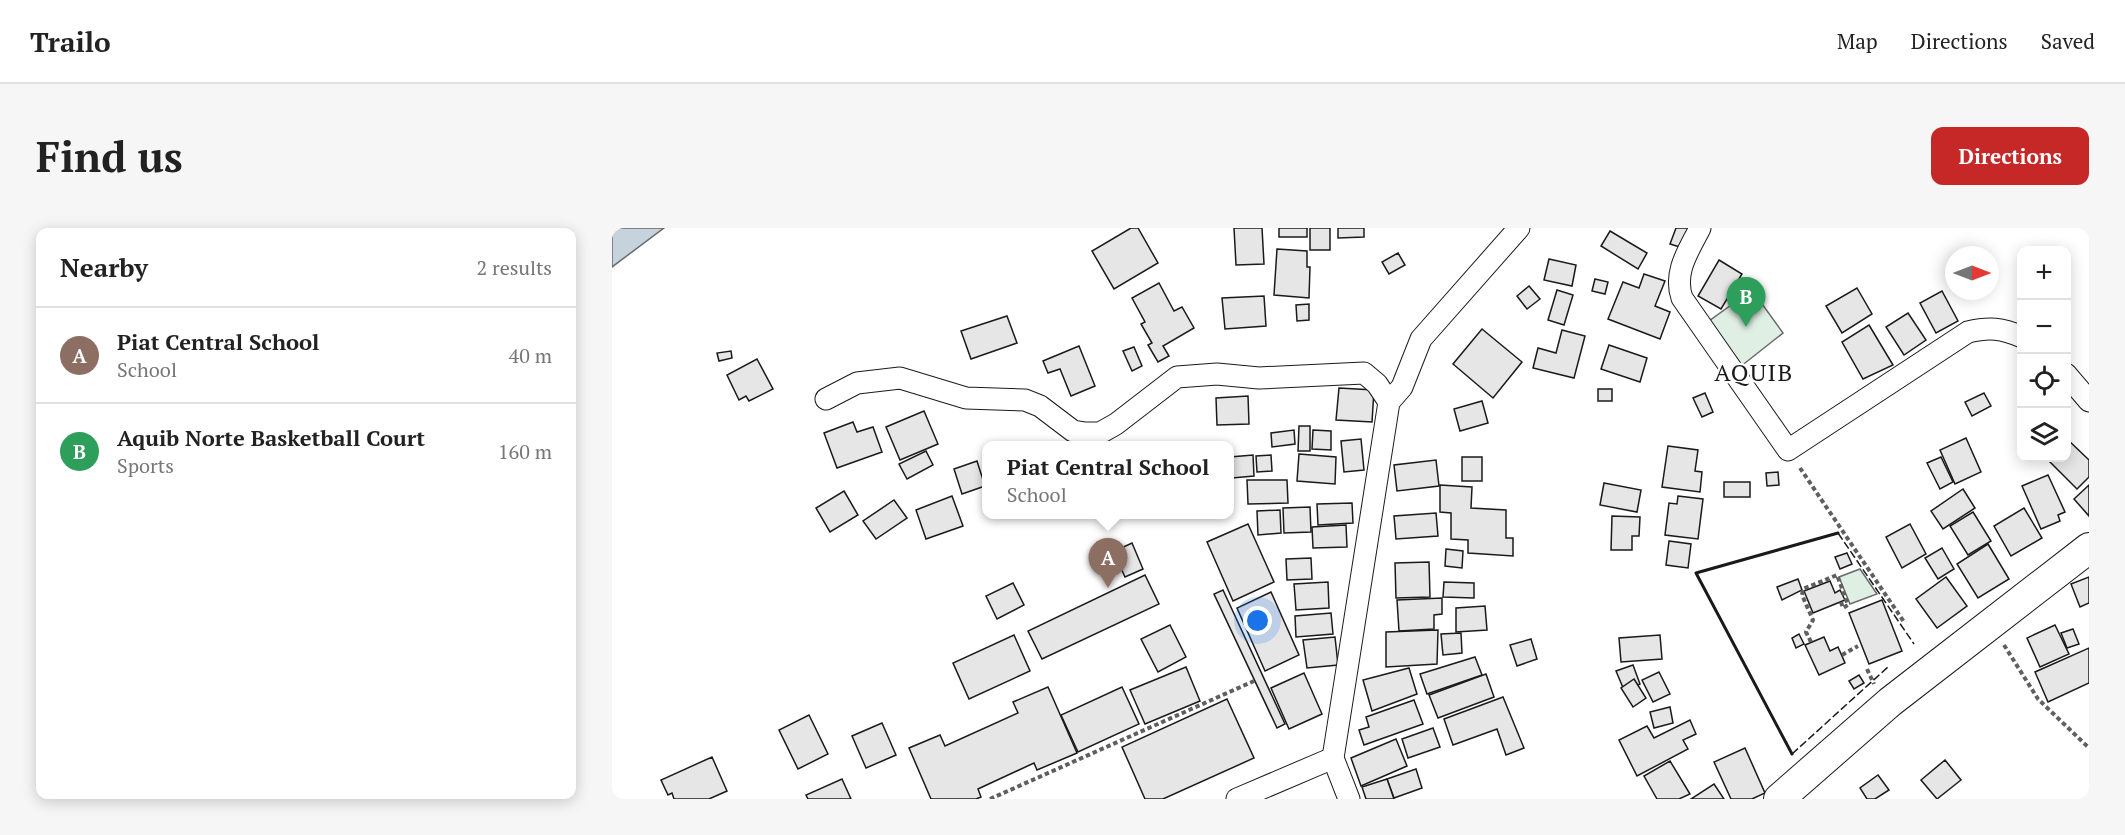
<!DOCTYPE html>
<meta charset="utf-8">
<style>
:root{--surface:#fff;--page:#f6f6f6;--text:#222;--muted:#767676;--line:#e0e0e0;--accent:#c62828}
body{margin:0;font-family:"PT Serif",serif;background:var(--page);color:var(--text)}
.controls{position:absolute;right:18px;top:18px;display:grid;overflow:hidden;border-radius:12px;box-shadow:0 3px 15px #0003}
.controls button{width:54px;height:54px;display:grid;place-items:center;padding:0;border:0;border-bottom:2px solid var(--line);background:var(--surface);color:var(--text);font:30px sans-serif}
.compass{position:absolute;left:1333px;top:18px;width:54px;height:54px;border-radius:50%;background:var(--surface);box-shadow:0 3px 15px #0003;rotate:90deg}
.you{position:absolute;left:646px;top:393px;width:21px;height:21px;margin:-15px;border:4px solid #fff;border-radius:50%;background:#1a73e8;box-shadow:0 0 0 9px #1a73e833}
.badge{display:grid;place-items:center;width:39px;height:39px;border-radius:50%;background:var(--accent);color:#fff;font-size:20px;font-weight:700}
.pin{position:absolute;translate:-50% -50px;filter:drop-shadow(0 2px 3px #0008)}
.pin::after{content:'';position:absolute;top:32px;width:21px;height:18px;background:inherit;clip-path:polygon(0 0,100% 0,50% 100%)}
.popup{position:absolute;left:370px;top:213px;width:252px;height:78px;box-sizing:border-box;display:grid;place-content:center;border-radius:12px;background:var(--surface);filter:drop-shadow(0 2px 4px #0005);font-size:20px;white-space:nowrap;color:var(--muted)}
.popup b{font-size:22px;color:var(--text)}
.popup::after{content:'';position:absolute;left:50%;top:100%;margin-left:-12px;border:12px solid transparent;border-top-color:var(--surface)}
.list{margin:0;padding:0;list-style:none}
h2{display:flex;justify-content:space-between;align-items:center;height:78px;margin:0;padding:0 24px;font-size:26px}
h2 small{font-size:20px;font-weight:400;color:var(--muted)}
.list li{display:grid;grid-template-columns:39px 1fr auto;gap:18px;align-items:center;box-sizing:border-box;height:96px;padding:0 24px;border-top:2px solid var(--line)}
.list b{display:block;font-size:22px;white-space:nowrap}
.list p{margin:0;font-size:20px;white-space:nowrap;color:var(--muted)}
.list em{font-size:20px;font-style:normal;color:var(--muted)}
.icon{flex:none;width:33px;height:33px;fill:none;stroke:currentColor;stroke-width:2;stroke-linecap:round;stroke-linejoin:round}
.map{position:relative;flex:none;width:1477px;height:571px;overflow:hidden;border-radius:12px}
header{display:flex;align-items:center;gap:36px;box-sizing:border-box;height:84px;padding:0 30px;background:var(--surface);border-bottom:2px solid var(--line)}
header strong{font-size:28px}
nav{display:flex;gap:33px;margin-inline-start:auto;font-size:21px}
.intro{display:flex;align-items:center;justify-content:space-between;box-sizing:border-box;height:144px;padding:0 36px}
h1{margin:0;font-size:42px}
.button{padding:15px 27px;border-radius:12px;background:var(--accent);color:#fff;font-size:21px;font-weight:700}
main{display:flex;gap:36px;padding:0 36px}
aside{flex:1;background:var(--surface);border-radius:12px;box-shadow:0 3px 15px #0003}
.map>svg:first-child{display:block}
.green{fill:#e0efe3;stroke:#6a6a6a;stroke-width:1.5}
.water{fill:#c6d2dc;stroke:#6a6a6a;stroke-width:1.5}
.building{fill:#e6e6e6;stroke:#1a1a1a;stroke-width:1.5}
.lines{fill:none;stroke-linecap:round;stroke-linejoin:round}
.street-casing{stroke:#1a1a1a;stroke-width:23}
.secondary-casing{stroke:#1a1a1a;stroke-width:32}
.path{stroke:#5f5f5f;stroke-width:4;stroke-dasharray:4.5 3;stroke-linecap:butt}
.street{stroke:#fff;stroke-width:21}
.secondary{stroke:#fff;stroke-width:30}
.fence{stroke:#1a1a1a;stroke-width:1.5;stroke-dasharray:8 3;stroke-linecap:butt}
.wall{stroke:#1a1a1a;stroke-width:3}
.labels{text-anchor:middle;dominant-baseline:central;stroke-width:4.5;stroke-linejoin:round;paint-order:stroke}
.quarter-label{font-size:24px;letter-spacing:1.5px;fill:#1a1a1a;stroke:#fff}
</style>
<header>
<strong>Trailo</strong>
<nav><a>Map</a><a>Directions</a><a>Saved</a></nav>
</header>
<div class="intro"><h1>Find us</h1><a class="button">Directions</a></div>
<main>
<aside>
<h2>Nearby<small>2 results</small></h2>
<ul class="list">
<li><span class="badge" style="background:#8d6e63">A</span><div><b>Piat Central School</b><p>School</p></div><em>40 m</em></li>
<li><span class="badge" style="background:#2e9e5b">B</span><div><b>Aquib Norte Basketball Court</b><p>Sports</p></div><em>160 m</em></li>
</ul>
</aside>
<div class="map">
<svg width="1477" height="571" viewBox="0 0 1477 571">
<rect width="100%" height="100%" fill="#fff"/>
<g class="green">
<path d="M1140,62L1171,105L1128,139L1097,93Z"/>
<path d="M1248,341L1265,366L1238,376L1227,349Z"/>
</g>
<path class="water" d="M0,0H52L0,39Z"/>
<g class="building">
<path d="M519,0H526L546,35L502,61L480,23Z"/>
<path d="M622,0H650L652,36L624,37Z"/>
<rect x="667" y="0" width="28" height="9"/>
<rect x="698" y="0" width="20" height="22"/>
<path d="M726,0H752V9L726,10Z"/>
<path d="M1064,0H1078L1071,20L1058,16Z"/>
<path d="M998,3L1035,25L1026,41L989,18Z"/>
<path d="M665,21L695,23V39H698L697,70L662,67Z"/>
<path d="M786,25L793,37L777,46L770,34Z"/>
<path d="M937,31L964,37L960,58L932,52Z"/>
<path d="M1107,32L1130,46L1109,81L1086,68Z"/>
<path d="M1032,46L1053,53L1043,78L1058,84L1048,111L996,91L1011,54L1027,60Z"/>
<path d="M983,51L996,54L993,66L980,63Z"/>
<path d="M547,55L562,83L570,79L582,100L551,118L557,128L546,134L536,117L540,115L529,96L533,94L520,70Z"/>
<path d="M917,58L928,71L915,81L905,68Z"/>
<path d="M1245,60L1260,86L1230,105L1214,78Z"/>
<path d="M945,62L961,67L952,97L936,92Z"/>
<path d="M1330,63L1346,93L1324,105L1308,75Z"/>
<path d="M652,68L654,98L613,101L610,70Z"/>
<path d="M697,76V92L685,93L684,77Z"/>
<path d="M1296,85L1314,112L1292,127L1274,99Z"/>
<path d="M395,88L405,115L359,131L349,103Z"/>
<path d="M1257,97L1281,137L1251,151L1230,114Z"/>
<path d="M870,101L910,134L881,170L841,136Z"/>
<path d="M950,102L973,108L962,150L921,140L926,120L944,125Z"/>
<path d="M997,117L1035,130L1028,154L989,141Z"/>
<path d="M467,118L483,158L459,168L448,141L436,145L431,133Z"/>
<path d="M522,119L530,138L520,143L511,123Z"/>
<path d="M119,123L120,130L107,133L105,125Z"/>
<path d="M145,131L161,161L137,173L134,168L127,172L115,147Z"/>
<path d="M727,160L762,162L760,194L724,192Z"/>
<rect x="986" y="161" width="14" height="12"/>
<path d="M1093,165L1101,184L1090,189L1081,170Z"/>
<path d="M1372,165L1379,178L1360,188L1353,174Z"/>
<path d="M636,168L637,196L605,197L604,170Z"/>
<path d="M870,173L876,195L848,203L842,181Z"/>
<path d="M312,183L326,216L288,232L274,199Z"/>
<path d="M241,194L245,204L261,199L270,224L225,240L212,205Z"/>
<path d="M687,198H698V223H686Z"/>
<path d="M682,202L683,216L660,219L659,205Z"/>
<path d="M701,202L719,203V222L700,221Z"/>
<path d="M1354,210L1369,244L1343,256L1328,222Z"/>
<path d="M1454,210L1477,232V249L1465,261L1434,230H1454Z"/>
<path d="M749,211L752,242L732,244L729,213Z"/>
<path d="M1056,218L1086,222L1083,243L1090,244L1088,264L1050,259Z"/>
<path d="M314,223L321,237L295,251L287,236Z"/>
<path d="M687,226L724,229L723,256L685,253Z"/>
<path d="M641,227L642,248L620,250L618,229Z"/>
<path d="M659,227L660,243L645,244L644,228Z"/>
<rect x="850" y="229" width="20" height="24"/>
<path d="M1329,229L1341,254L1328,261L1315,235Z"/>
<path d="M824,232L827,258L785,263L782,237Z"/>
<path d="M365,233L373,258L350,266L342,241Z"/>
<path d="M1166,244L1167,257L1155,258L1154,245Z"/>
<path d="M1436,247L1453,284L1446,287L1448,293L1429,301L1410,258Z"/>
<path d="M635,252H675L676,275L636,276Z"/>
<rect x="1112" y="254" width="26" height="15"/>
<path d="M992,255L1029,262L1025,284L988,277Z"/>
<path d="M828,257L860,259L859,280L894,282V310H901V328L856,325V312L839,311V285L828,284Z"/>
<path d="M1477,257V288L1462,271Z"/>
<path d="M1351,261L1363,280L1331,301L1319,283Z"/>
<path d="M232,263L246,287L218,304L204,280Z"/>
<path d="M340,268L351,298L314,311L304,282Z"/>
<path d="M1066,268L1091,271L1086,311L1053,307L1057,275L1065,276Z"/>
<path d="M282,272L295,290L264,311L251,293Z"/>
<path d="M740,275L741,295L706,297L705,276Z"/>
<path d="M698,279L699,304L672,305L671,280Z"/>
<path d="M1412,280L1430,310L1399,328L1382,298Z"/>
<path d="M668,282L669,305L646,307L645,283Z"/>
<path d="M1361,284L1379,313L1356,327L1338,298Z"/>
<path d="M824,285L826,308L784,311L782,288Z"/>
<path d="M1000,288L1028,289L1027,308H1020V322H999Z"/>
<path d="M636,296L662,354L621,373L595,314Z"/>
<path d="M1298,296L1314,326L1290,340L1274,309Z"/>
<path d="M734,297L735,319L701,320L700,299Z"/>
<path d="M1057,313L1079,316L1076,340L1054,337Z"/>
<path d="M520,315L531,341L513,349L508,338L496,344L490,329Z"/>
<path d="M1376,316L1397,351L1366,370L1345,336Z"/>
<path d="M1330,320L1342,341L1326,351L1313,330Z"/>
<path d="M834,321L851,323L850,340L833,338Z"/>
<path d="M1235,325L1240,336L1228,341L1223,329Z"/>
<path d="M699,330L700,351L675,352L674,331Z"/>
<path d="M817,334L818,369L784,370L783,335Z"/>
<path d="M533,347L547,376L430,431L416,403Z"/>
<path d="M1334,349L1355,378L1325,400L1304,371Z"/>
<path d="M1477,349V375L1468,379L1459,356Z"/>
<path d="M1186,351L1190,362L1170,372L1165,359Z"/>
<path d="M1218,353L1223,365L1228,362L1233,372L1201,385L1192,363Z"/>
<path d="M716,354L717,380L684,382L682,356Z"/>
<path d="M832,354L862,355V370L831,369Z"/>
<path d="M401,355L412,377L385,391L374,368Z"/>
<path d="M611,362L673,496L665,500L602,366Z"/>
<path d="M659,364L687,427L653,443L625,380Z"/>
<path d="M830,370V386L822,387V401L787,403L785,372Z"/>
<path d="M1270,372L1290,423L1257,436L1237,385Z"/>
<path d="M873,378L875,402L844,404V380Z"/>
<path d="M719,385L721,406L684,409L683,388Z"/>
<path d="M558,397L574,429L546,444L529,411Z"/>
<path d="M1443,397L1457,426L1428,439L1415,410Z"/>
<path d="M1461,401L1467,416L1455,420L1449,405Z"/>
<path d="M826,402L825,436L774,439V404Z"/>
<path d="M849,405L850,425L831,427L829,406Z"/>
<path d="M1187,406L1192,416L1184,420L1180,410Z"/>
<path d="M402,407L418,443L357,471L341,435Z"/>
<path d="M1048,407L1050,431L1009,434L1007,410Z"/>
<path d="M723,409L726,437L695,440L691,412Z"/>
<path d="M1212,409L1218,423L1226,419L1233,435L1207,447L1193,417Z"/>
<path d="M919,411L925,431L905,438L898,417Z"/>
<path d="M1477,420V455L1436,474L1423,444Z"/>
<path d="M863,429L870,447L815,466L808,446Z"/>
<path d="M1021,437L1028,456L1012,462L1004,443Z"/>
<path d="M574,439L588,473L533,496L518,462Z"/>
<path d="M797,440L805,466L760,483L751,452Z"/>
<path d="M1047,444L1058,466L1041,474L1030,452Z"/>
<path d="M692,445L710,486L677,501L659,460Z"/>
<path d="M874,446L882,469L826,490L817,467Z"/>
<path d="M1247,447L1252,455L1242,461L1237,453Z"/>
<path d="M1022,451L1034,470L1021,479L1009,460Z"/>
<path d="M436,459L465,525L425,542L422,535L366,561L369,569L364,571H319L297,520L328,507L333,518L406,485L401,474Z"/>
<path d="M510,459L527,496L466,524L449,487Z"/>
<path d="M891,469L912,520L894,527L885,501L841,517L832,491Z"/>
<path d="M615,471L642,530L551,571H533L510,519Z"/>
<path d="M802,472L811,496L752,517L747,502L757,499L754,489Z"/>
<path d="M1058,479L1061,495L1042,500L1038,484Z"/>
<path d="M197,487L216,526L186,541L167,502Z"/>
<path d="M1078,492L1084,506L1071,512L1076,521L1025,548L1007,512L1035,498L1042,510Z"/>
<path d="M270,495L284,527L254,540L240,508Z"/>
<path d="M821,500L828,519L796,530L790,511Z"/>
<path d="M784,511L795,538L749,558L739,530Z"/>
<path d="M1133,520L1153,565L1140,571H1119L1102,534Z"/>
<path d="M100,529L115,563L97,571H62L60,565L56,567L49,552Z"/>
<path d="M1333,532L1349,552L1325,571L1309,552Z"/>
<path d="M1058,533L1078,566L1067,571H1045L1032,548Z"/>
<path d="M804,541L810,560L782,570L775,551Z"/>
<path d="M1266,547L1277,562L1263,571H1255L1248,560Z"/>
<path d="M230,551L239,571H196L194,567Z"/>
<path d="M775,551L782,571H754L750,559Z"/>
<path d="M1102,556L1112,571H1079Z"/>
</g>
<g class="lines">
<defs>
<g id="street">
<path d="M1088,0C1077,22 1061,44 1070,70L1176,222L1356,104C1377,99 1390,100 1410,109"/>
<path d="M1454,146L1477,173"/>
<path d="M214,171L245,155L288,150L354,170L413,172L428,178L461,203L473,205H488L504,196L565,149L605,146L647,150L752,145L765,156L777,174"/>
<path d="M625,571L721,530"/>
<path d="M737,571L721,530L777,174L790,159L809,111L907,0"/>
</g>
<path id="secondary" d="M1167,571L1278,474L1477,320"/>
</defs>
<use href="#street" class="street-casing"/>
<use href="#secondary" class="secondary-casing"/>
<g class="path">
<path d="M1188,240L1292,394"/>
<path d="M1199,414L1194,404L1201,392L1190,367L1191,361L1225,347L1236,377L1231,380L1229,374"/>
<path d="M1392,417L1426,471L1477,520"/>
<path d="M1230,427L1246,418"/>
<path d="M1255,441L1262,456"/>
<path d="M378,571L642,453"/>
</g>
<use href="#street" class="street"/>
<use href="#secondary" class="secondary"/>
<g class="fence">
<path d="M1226,305L1302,416"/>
<path d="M1180,526L1277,438"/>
</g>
<path class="wall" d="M1180,526L1084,345L1226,305"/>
</g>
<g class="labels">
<g class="quarter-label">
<text x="1142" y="144">AQUIB</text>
</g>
</g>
</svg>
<div class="controls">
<button>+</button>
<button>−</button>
<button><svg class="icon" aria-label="locate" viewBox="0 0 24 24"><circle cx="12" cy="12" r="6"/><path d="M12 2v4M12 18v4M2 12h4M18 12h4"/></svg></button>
<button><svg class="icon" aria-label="layers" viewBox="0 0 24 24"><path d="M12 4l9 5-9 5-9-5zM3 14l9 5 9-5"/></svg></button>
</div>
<svg class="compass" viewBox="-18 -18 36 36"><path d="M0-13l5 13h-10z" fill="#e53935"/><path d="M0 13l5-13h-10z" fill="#767676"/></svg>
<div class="you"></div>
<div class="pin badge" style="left:496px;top:360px;background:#8d6e63">A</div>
<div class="popup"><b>Piat Central School</b>School</div>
<div class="pin badge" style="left:1134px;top:99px;background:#2e9e5b">B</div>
</div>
</main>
